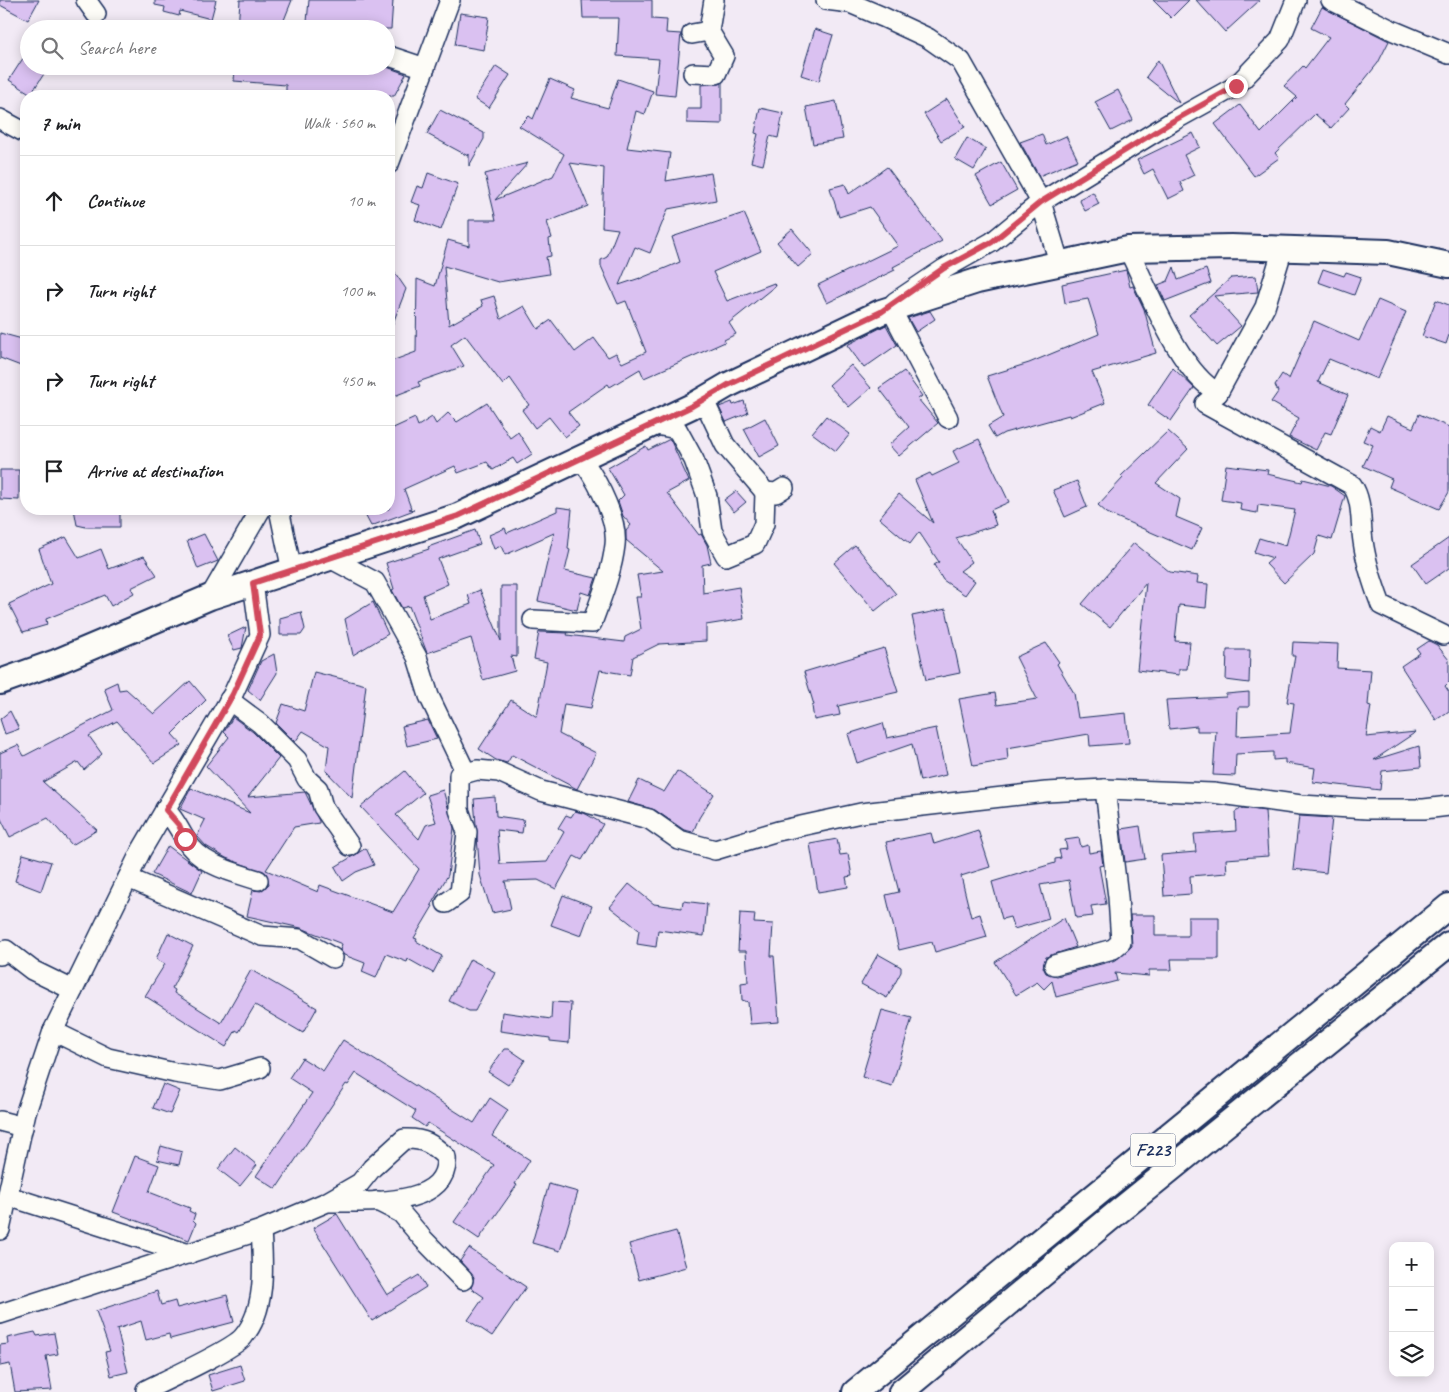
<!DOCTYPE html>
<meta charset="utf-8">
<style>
:root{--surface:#fff;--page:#f6f6f6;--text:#202124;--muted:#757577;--line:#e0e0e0}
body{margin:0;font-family:Caveat,sans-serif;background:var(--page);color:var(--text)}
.controls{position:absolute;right:15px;bottom:15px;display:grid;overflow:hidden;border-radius:10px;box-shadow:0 2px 12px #0003}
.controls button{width:45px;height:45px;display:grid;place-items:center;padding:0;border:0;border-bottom:1px solid var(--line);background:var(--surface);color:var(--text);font:25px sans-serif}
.stop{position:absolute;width:15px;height:15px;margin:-11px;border:4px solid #d1495b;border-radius:50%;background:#fff}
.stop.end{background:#d1495b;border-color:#fff;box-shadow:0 1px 5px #0008}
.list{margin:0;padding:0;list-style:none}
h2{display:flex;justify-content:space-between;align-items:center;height:65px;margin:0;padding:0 20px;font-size:21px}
h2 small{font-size:16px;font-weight:400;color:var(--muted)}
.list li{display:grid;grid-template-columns:32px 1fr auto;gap:15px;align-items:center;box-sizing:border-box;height:90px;padding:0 20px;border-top:1px solid var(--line)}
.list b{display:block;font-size:19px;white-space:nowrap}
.list em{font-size:16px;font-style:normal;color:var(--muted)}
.icon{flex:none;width:28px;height:28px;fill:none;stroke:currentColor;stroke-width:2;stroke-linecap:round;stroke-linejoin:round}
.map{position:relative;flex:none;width:1449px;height:1392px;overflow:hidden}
.search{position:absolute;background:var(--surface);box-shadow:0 2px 12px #0003;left:20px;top:20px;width:375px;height:55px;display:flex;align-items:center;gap:12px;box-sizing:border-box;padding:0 18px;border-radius:28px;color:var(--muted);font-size:19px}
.panel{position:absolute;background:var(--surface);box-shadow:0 2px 12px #0003;left:20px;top:90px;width:375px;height:425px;border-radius:20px}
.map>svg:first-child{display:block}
.building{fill:#dac1f1;stroke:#1b2f5e;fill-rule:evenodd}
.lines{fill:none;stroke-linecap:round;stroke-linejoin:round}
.minor-casing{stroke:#1b2f5e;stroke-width:22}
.major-casing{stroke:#1b2f5e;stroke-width:28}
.minor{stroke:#fdfcf7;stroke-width:19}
.major{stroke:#fdfcf7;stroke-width:24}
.route{stroke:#d1495b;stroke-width:6}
.labels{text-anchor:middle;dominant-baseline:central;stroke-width:4.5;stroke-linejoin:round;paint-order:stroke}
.shield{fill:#fdfcf7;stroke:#5f6c8c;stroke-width:1}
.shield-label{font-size:19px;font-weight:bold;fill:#1b2f5e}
</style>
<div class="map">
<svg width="1449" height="1392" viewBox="0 0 1449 1392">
<rect width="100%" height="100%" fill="#f2eaf5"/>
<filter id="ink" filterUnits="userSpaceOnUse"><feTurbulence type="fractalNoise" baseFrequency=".02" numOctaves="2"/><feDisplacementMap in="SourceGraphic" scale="10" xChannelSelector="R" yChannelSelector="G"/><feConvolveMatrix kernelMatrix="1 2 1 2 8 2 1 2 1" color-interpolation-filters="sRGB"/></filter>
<g filter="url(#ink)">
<g class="building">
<path d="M0,0H39L28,20L0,5Z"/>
<path d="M155,0H216L211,19L180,11L179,16L164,12L165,7L155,5Z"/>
<path d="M240,0H292L282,25L265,19L264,29H238Z"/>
<path d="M309,0H393L391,29H312L313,22H307Z"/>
<path d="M582,0H652V19L667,20L666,33L681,34L675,96L655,94L659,59L617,56L619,18H583Z"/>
<path d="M1153,0H1189L1171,18Z"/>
<path d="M1196,0H1260L1225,32Z"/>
<path d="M1322,7L1389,41L1378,63L1345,104L1349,108L1331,128L1315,114L1275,153L1279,158L1254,176L1215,124L1240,105L1261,133L1297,97L1284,86L1303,66L1305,68L1329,37L1311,28Z"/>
<path d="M460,13L489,17L484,50L455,45Z"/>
<path d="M815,29L833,35L819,81L801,75Z"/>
<path d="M29,49V66H49L31,94L9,80Z"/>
<path d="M1158,60L1179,103L1146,77Z"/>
<path d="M235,66H384L406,74L394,96H308L286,93V85L234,81Z"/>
<path d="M496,66L510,75L489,108L475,99Z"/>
<path d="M550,79L575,90L571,98L608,108L618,79L653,91L645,114L636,111L627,148L670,153L666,181L711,173L716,200L668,209L650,253L635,247L619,285L640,278L639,279L680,262L672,237L744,213L761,251L713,272L727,301L774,283L775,286L729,323L736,334L724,340L725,342L644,378L640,369L610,387L608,384L568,412L579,426L565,437L549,417L535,428L522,410L529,405L510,378L503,385L465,335L451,345L464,366L418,382L420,386L389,398V362L416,352L417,279L435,286L448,240L469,246V220H496L485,174L528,163L495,200L553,176L564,154L519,126L529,116L533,119ZM570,163L604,168L602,227L618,229L607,257L601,260V266L618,304L626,301L646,352L622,363L616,353L608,357L594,338L575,352L551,320L538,329L524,306L501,319L494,296L481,300L483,306L449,325L444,266L498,282L549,274L546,257L551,256L549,239L552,238L547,222L588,206Z"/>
<path d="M722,83V124L687,123V109H701V85Z"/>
<path d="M1118,90L1133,120L1111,131L1095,102Z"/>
<path d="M947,99L965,127L941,141L924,114Z"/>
<path d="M836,101L843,139L813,144L806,107Z"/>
<path d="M760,108L783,113L778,138L770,136L763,165L751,162L758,134L755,133Z"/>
<path d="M440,110L484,133V139L469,166V154L468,156L427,134Z"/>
<path d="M1193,133L1200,147L1184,155L1194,175L1180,182L1184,191L1168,199L1153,169L1144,174L1137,160Z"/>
<path d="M1042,134L1046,145L1066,136L1078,160L1039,176L1020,142Z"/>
<path d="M967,138L986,149L974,170L955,159Z"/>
<path d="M1001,162L1017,190L992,204L976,176Z"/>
<path d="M887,167L942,241L893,267L895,270L827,303L818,285L898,246L870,207L839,217L830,188L845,184L849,194Z"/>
<path d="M428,173L458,184L441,230L415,220L420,205L411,202L417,186L423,188Z"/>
<path d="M1093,192L1099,204L1085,211L1079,199Z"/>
<path d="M792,229L813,254L798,267L777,242Z"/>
<path d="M389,264L406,289L390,331H389Z"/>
<path d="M1174,267L1178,280L1206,269L1211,283L1165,301L1158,285L1168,281Z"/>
<path d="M1323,269L1344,276L1346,272L1361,277L1354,295L1318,282Z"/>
<path d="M1126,270L1130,287L1133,286L1144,309L1156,353L1092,372L1105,403L1070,417L1069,415L1004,433L995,438L988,426L1003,417L987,376L1029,363L1099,334L1088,299L1065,303L1062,284Z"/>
<path d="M1256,276L1258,292L1214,296L1241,326L1217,346L1189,315L1231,278Z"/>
<path d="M1378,300L1406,312L1377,379L1329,359L1318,382L1348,395L1331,434L1325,432L1316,450L1289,437L1299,418L1271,402L1278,392L1275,385L1282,374L1289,379L1314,321L1359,341Z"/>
<path d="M1436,300L1449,305V335L1446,344L1422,336Z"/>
<path d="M930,311L935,319L916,332L908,318Z"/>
<path d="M886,325L897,345L864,368L847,345Z"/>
<path d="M0,333L26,340V368L0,358Z"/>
<path d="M851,365L871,388L849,407L829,385Z"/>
<path d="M1173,368L1194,388L1171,421L1148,405Z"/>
<path d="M904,371L922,396L918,399L938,423L899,456L889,445L909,427L879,388Z"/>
<path d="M744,401L748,413L726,422L719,407L732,402L733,405Z"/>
<path d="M487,403L510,438L518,432L532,454L517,464L513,458L493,470L487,462L458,473L455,466L404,489L411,508L409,509L414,510L371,526L362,509H389V430L415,418L418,426L432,417L436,424L448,413L457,422Z"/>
<path d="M1419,414L1449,427V492L1439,509L1389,487L1392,479L1363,466L1373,445L1363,441L1370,426L1380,431L1387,416L1413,428Z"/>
<path d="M826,416L850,434L836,451L812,433Z"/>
<path d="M765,418L779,446L759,457L744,429Z"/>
<path d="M1168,431L1188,449L1156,483L1180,499L1176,517L1202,528L1192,550L1107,513L1098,505L1123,478L1121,476Z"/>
<path d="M670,439L689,481L667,493L699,535L701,534L707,545L711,563L702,565L703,593L739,587L744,619L706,625V641L659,644L633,657L630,675L600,670L591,708L564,704L559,734L596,753L577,789L512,755L507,763L496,760L479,749L511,700L537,717L547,662L534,659L539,632L568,633L567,635L624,642L625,637L641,629L636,597H641L637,575L663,571L626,540V531L631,525L623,516L618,501L624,495L608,468L646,446L648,450Z"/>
<path d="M979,439L1009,502L991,510L996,525L956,538L972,562L960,571L975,581L965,595L943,580L934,565L939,562L919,532L910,544L879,518L899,494L933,523L915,480L930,473L932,476L959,463L953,451Z"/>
<path d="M1226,465L1268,470L1267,474L1302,482L1303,479L1331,486L1345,496L1332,540L1319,536L1314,554L1284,583L1266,564L1273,558L1254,552L1259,538L1286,546L1295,510L1258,505L1257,513L1240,510L1241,503L1221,500Z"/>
<path d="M0,470H19V500L0,499Z"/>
<path d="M1077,481L1087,507L1065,517L1053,490Z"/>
<path d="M736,491L746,502L734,512L724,500Z"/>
<path d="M557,507L572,509L568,549L570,550L565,571L596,578L590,595L581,592L577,610L538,601L554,533L505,555L501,546L494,549L489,535L505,528L507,533L557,511Z"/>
<path d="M74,509H120V527H86L77,525Z"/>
<path d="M475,530L480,544L438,559L448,584L423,595L430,619L471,604L468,595L480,590L501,641V586H517V657L511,656L515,671L483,680L471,638L427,653L409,606L402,608L392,590L394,589L386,563L429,549L428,547Z"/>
<path d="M204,534L218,561L198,569L187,541Z"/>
<path d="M66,537L79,558L101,549L109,569L144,556L157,575L131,588L134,593L111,606L105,595L46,619L47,625L23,632L9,604L51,584L39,549Z"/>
<path d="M1449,538V568L1426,584L1412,564Z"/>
<path d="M1134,543L1170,572L1198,576L1197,583L1208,584L1206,608L1179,605L1175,641L1190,642L1187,669H1179V675L1137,670L1146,583L1110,627L1082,604Z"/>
<path d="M855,545L896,594L875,611L834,563Z"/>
<path d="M373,602L388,634L353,655L345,619Z"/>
<path d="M946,609L960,673L926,680L912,616Z"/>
<path d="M301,612L305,629L301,635H280V618Z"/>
<path d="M246,627L242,648L234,650L227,636Z"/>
<path d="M1429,641L1437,645L1449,660V682L1445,686L1449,692V711L1436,720L1401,666L1420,653L1417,649Z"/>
<path d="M1293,642L1338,644L1337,668L1371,670L1368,705L1371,706L1366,737L1416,732L1374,760L1419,746L1421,767L1382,771L1380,790L1313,782L1315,768L1285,763V759L1273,760V752L1236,754L1235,776L1213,775L1216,731H1197V726L1169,729L1166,700L1226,697V694L1249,692V707H1238L1237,736L1290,733L1294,703L1287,702L1295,656H1292Z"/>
<path d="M1046,643L1059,662L1057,664L1074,693L1078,718L1126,713L1129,743L1090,746L1089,734L1007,748L1008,760L973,766L959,699L995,693L997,705L1037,699L1016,657Z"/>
<path d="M884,648L898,692L838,706L840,715L814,720L812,706L814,705L804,672Z"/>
<path d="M1227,650H1250L1249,683L1226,680Z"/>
<path d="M274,654L277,673L260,700L248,690L261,661Z"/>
<path d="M314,672L366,685L352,798L326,771L329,746L303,731L295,742L276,723L283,704L304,711Z"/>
<path d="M190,681L206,700L172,734L182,745L154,763L117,721L89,736L102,754L84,770L78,762L43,782L97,830L72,845L48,818L10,837L0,817V753L18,745L24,756L113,710L104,688L117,682L119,690L126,689L154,714Z"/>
<path d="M10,711L19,729L5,734L0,719Z"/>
<path d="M233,717L253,732L279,758L248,797L305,792L319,821V823L294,827L266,870L318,892L320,885L393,912L419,869L361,807L405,771L423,793L396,815L419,839L426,825L436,822L427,795L443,790L454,828L448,875L431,905L433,906L414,938L417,939L416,941L442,956L433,973L408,959L407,962L386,954L376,978L362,972L365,963L344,955L340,950L342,944L301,928L247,916L253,890L261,891L269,884L266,873L226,858L206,846L197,836L205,820L180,809L191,788L250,813L206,766L229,737L224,732Z"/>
<path d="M428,720L437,739L407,746L402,726Z"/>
<path d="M883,723L887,738L936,728L946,775L920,781L912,744L857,763L848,734Z"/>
<path d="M677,771L714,794L699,818L693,832L684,830L655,810L628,802L639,780L664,792Z"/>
<path d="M495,797L496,816L524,820L522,833L497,830L500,864L547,862L564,832L558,828L566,815L571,817L575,811L586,814L603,824L582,860L574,856L556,889L538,880L505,881L511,909L492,913L480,875L474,799Z"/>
<path d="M1243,808L1265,811L1268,856L1226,859L1227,873L1190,876L1191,894L1164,896L1161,855L1196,852L1194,834L1236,831L1235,812Z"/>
<path d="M1299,816L1332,818L1326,873L1293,869Z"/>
<path d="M1140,826L1145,859L1125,862L1121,829Z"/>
<path d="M978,830L990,867L961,876L971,917L980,914L987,937L935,952L932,942L899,950L886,895L899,892L886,842L931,833L934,844Z"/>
<path d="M1079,838L1081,847L1088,845L1089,853L1101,851L1103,865L1099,866L1106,904L1091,906L1093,916L1076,918L1069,880L1040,885L1049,919L1014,929L1010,917L1002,919L992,882L1055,863V859L1061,858L1059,850L1067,849L1065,840Z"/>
<path d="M837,839L840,855L848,854L852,876L846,877L848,887L818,892L810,844Z"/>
<path d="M168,846L202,871L192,893L152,874Z"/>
<path d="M366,848L374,865L356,872L343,881L335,867Z"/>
<path d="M23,854L51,862L41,891L15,881Z"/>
<path d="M629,884L654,904L682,908L683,901L707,904L704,936L658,930L656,947L637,944L639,930L610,907Z"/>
<path d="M563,895L592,906L581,936L551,925Z"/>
<path d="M740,913L755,914L754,923L773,924L771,956H774L779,1022L750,1024L748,1002L742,1000L741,983L748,982L746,951H738Z"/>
<path d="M1130,915H1155V936H1188V917H1219V959H1171L1172,970H1149V976L1115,973L1117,981L1056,997L1052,981L1044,989L1037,982L1016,995L995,962L1064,918L1076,947L1046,957L1043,967L1046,973L1057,976L1116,960L1132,946Z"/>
<path d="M168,933L193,946L172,988L175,990L174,993L221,1023L251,970L317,1008L303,1033L255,1005L239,1032L236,1030L226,1047L145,996L165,964L156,959Z"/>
<path d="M878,954L901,967V972L887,998L861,984Z"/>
<path d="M470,959L495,972L475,1011H469L449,1001Z"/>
<path d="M552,1002L571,1003L569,1043L550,1041V1038L500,1031L502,1012L551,1019Z"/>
<path d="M882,1010L912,1018L892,1086L862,1077Z"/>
<path d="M343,1040L474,1123L490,1098L508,1110L492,1136L530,1160L515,1184L517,1185L479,1239L454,1222L494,1165L428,1123L425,1127L412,1118L416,1111L356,1073L348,1085L346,1084L276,1189L256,1176L312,1093L289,1078L302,1058L323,1071Z"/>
<path d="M504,1049H509L525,1060L508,1085L488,1072Z"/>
<path d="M163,1084L180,1091L170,1114L153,1108Z"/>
<path d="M161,1146L182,1152L179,1165L157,1160Z"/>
<path d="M235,1147L257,1165L240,1186L218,1169Z"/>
<path d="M135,1156L159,1165L149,1192L190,1208L189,1211L195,1214L193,1220L196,1223L189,1240L113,1212Z"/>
<path d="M549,1184L578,1192L560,1251L532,1243Z"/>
<path d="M337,1214L387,1295L419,1275L426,1287L372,1321L313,1228Z"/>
<path d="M676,1231L686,1267L639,1280L629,1244Z"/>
<path d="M469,1248L526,1287L492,1336L468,1320L484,1297L471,1288L474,1277L460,1261Z"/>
<path d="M157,1291L161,1305L175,1301L177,1308L227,1295L234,1322L170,1339L169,1334L146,1340L141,1321L117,1329L128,1372L111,1376L105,1352L110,1351L96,1311Z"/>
<path d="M35,1332L37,1336L54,1333L58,1354L46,1356L52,1390L15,1392L10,1364L0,1366V1345L8,1344L7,1338Z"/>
<path d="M240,1365L245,1381L213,1391L208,1375Z"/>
</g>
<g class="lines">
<defs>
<g id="minor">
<path d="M86,0L96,14"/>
<path d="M826,0L850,3L883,17L928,38L961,61L1041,202L1059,262"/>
<path d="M1331,0L1394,31L1449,54"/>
<path d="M692,34L709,31L714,0"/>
<path d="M386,55L425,68"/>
<path d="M693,73L716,74L724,56L709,31"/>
<path d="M0,119L26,133"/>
<path d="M389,164L450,0"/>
<path d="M1283,248L1265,307L1218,393L1205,404L1352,485C1363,501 1360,522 1363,541C1366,563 1373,584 1381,605L1443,635"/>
<path d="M1128,249C1149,290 1178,371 1218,393"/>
<path d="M895,302L944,269L992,242L1041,202L1173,121L1236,86L1280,40L1296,0"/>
<path d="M891,309L948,418"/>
<path d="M692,406L707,407L725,445L765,492L776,493L784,488"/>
<path d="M651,424L677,429L694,460L707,496L712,531L726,556L755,544L764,524L765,492"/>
<path d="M279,509L292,571"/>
<path d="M328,557L375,582L417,657L429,696L466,773"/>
<path d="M210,597L261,509"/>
<path d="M533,620L592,623C601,598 612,572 615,545C618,520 599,484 585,464L570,463"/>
<path d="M229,700L260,723L297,760L307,779L318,789L323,807L350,846"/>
<path d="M165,809C176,821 177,826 185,839C200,865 232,872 258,880"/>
<path d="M128,878L262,936L300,939L333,958"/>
<path d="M446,903L460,893L467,832L459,810V775L477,770L499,772L541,791L649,819L679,840L715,850L778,831L861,813L1046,792L1105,789L1213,793L1301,805L1367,809H1424L1449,806"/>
<path d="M0,955L6,950L32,970L73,990"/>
<path d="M1054,965L1113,949L1121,942L1118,897L1105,789"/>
<path d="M53,1031L108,1058L175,1073L220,1080L260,1068"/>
<path d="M0,1121L23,1127"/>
<path d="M8,1196L189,1254"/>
<path d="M377,1201L401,1213L423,1239L463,1280"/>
<path d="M0,1230L26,1112L53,1031L141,851L233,694L260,635L253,583"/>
<path d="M0,1314L261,1230L327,1202L360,1183L372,1168L404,1139C424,1138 432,1144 446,1157C450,1210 362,1201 327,1202"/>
<path d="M146,1390C166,1380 232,1350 243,1337C267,1309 263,1263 261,1230"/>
</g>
<g id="major">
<path d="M0,682L56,662L210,597L458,516L692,406L728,385L881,312L977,281L1128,249L1231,247L1388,252L1449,265"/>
<path d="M855,1392L1449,906"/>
<path d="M901,1392L1119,1211L1449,944"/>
</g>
</defs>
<use href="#minor" class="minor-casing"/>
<use href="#major" class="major-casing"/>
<use href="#minor" class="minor"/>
<use href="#major" class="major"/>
</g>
</g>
<g class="lines" filter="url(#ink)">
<path class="route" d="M185,839L179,825L166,810L233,694L260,635L253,583L458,516L692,406L728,385L881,312L944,268L992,242L1041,202L1173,121L1236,86"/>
</g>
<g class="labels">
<rect class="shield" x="1130.5" y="1133.5" width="45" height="33" rx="4"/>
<g class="shield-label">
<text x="1153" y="1150">F223</text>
</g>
</g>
</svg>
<div class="controls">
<button>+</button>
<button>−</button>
<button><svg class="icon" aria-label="layers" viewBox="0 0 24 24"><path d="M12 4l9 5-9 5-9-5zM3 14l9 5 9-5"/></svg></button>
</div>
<div class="stop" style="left:185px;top:839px"></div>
<div class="stop end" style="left:1236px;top:86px"></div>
<div class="search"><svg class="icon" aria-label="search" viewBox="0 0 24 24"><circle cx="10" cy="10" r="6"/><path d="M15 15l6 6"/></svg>Search here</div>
<section class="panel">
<h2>7 min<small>Walk · 560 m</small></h2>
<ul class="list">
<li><svg class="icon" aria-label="ahead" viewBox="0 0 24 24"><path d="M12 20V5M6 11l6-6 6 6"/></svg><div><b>Continue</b></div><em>10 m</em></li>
<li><svg class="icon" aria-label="right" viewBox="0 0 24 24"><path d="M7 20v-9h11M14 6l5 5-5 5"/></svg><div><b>Turn right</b></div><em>100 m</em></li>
<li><svg class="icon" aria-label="right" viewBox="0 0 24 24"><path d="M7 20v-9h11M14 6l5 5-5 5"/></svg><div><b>Turn right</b></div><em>450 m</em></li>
<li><svg class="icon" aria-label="arrive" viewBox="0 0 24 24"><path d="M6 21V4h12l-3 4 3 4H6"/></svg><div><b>Arrive at destination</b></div></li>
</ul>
</section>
</div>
